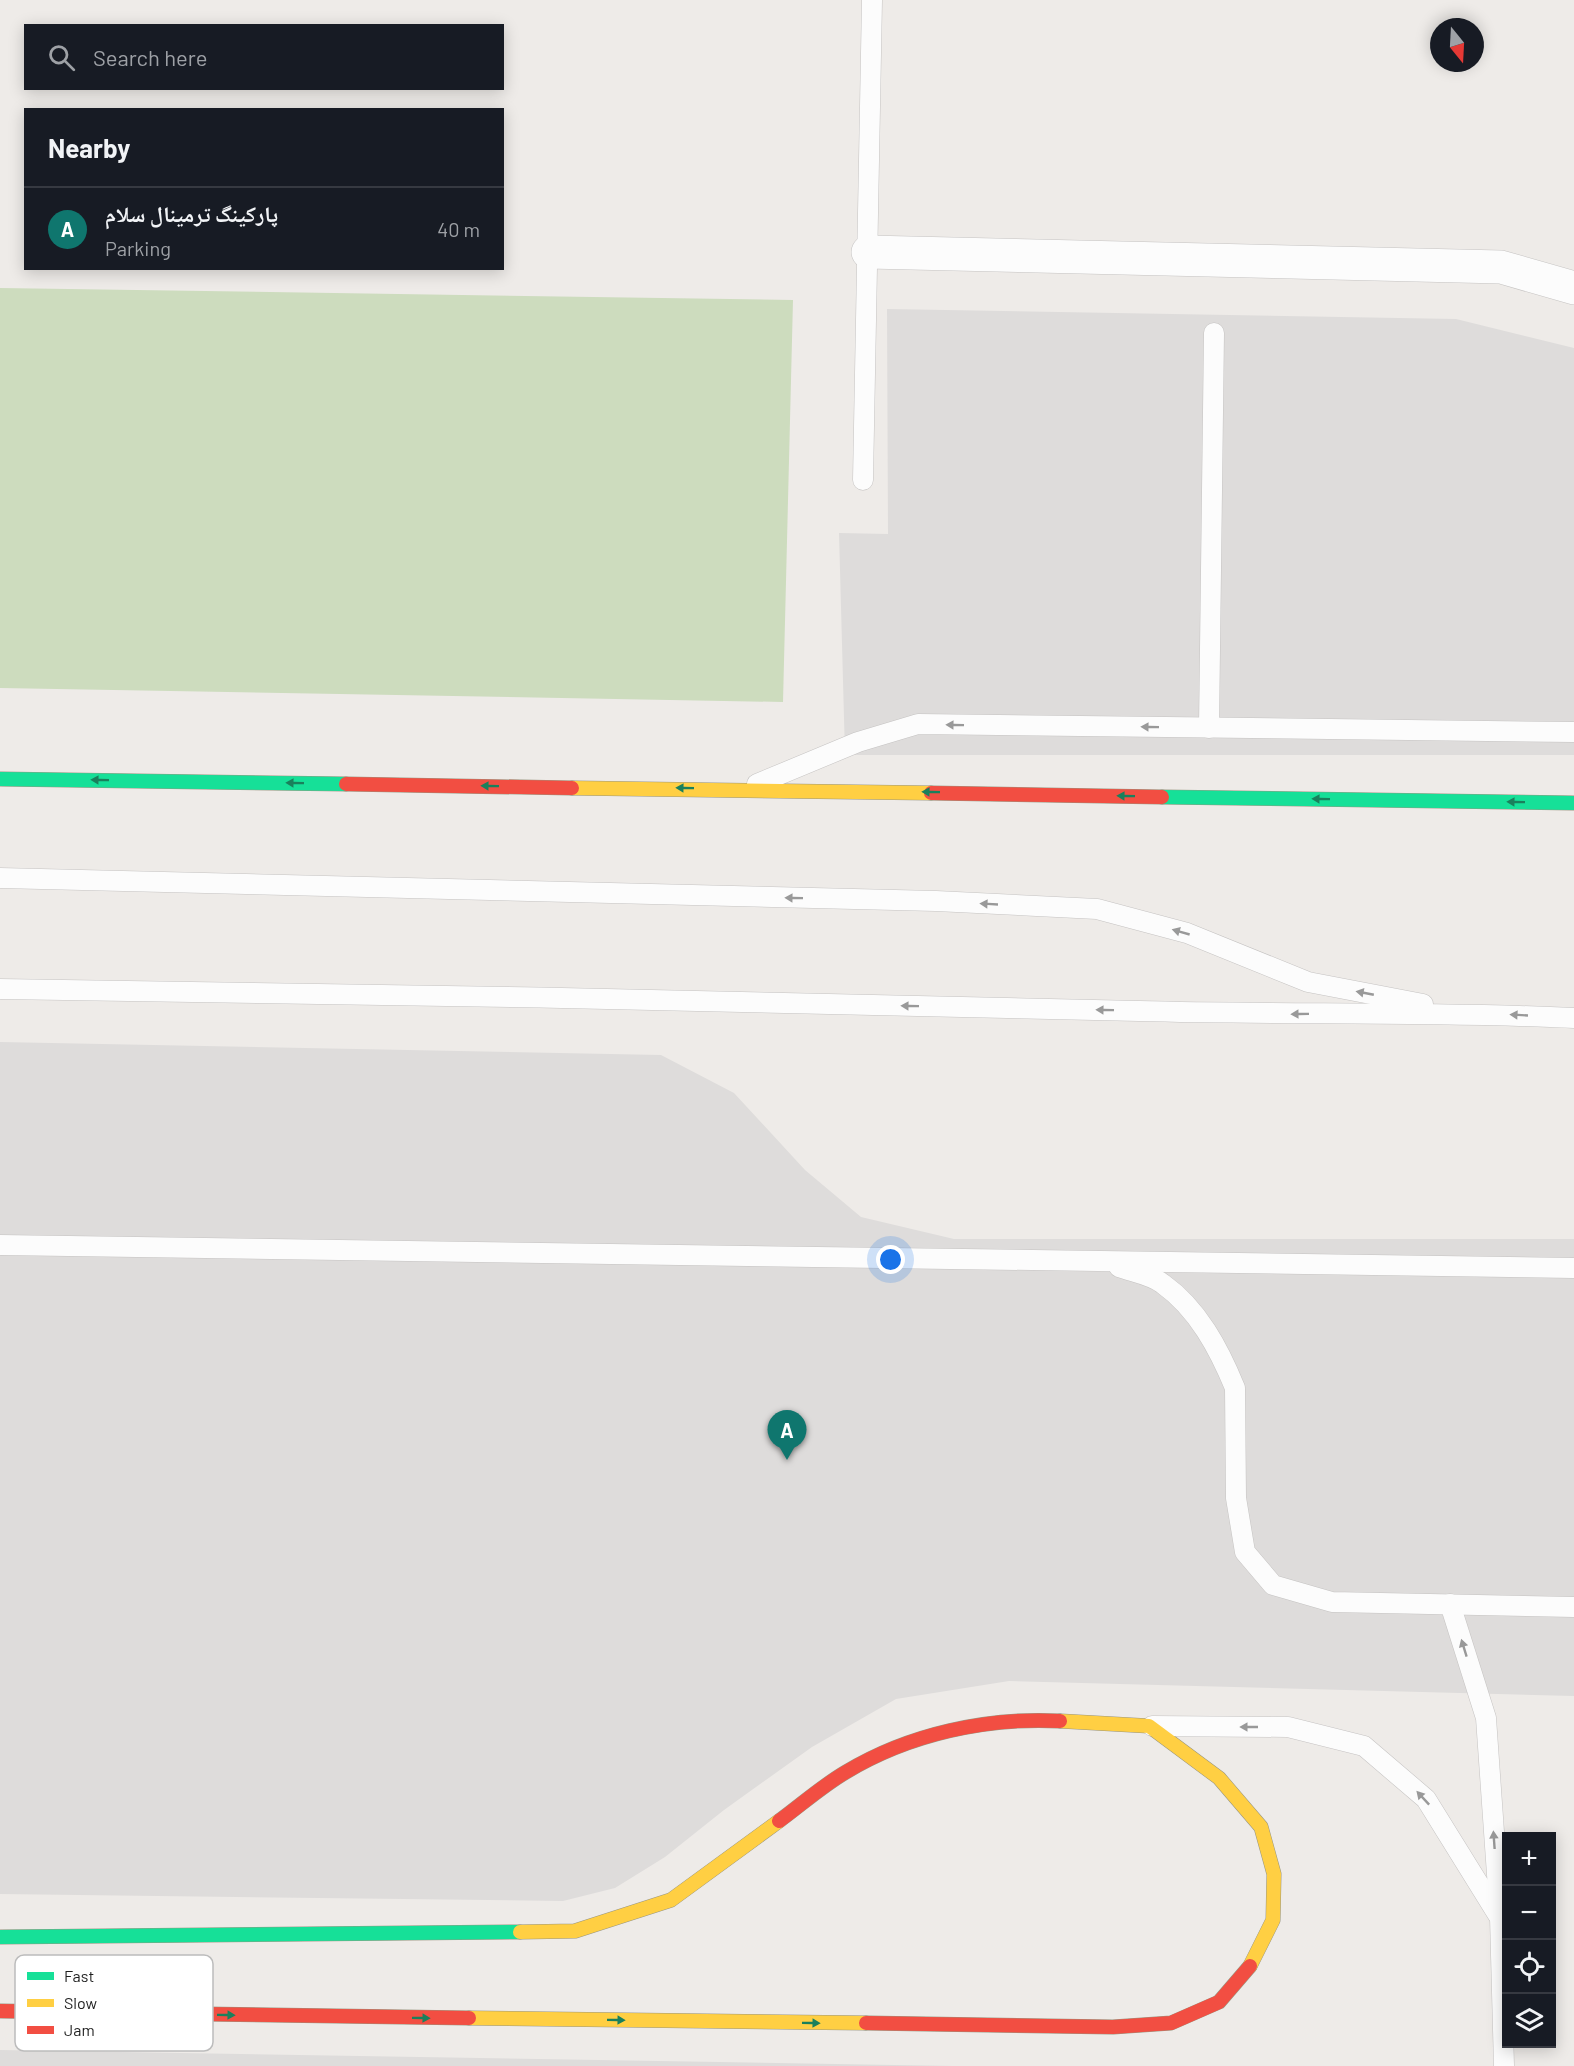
<!DOCTYPE html>
<meta charset="utf-8">
<style>
:root{--surface:#171b24;--page:#20242c;--text:#f1f3f6;--muted:#9ea1a6;--line:#363941;--accent:#0f766e}
body{margin:0;font-family:Barlow,"Noto Naskh Arabic",sans-serif;background:var(--page);color:var(--text)}
.controls{position:absolute;right:18px;bottom:18px;display:grid;overflow:hidden;border-radius:0px;box-shadow:0 3px 15px #0003}
.controls button{width:54px;height:54px;display:grid;place-items:center;padding:0;border:0;border-bottom:2px solid var(--line);background:var(--surface);color:var(--text);font:30px sans-serif}
.compass{position:absolute;left:1430px;top:18px;width:54px;height:54px;border-radius:50%;background:var(--surface);box-shadow:0 3px 15px #0003;rotate:162deg}
.you{position:absolute;left:891px;top:1260px;width:21px;height:21px;margin:-15px;border:4px solid #fff;border-radius:50%;background:#1a73e8;box-shadow:0 0 0 9px #1a73e833}
.badge{display:grid;place-items:center;width:39px;height:39px;border-radius:50%;background:var(--accent);color:#fff;font-size:20px;font-weight:700}
.pin{position:absolute;translate:-50% -50px;filter:drop-shadow(0 2px 3px #0008)}
.pin::after{content:'';position:absolute;top:32px;width:21px;height:18px;background:inherit;clip-path:polygon(0 0,100% 0,50% 100%)}
.list{margin:0;padding:0;list-style:none}
h2{display:flex;justify-content:space-between;align-items:center;height:78px;margin:0;padding:0 24px;font-size:26px}
h2 small{font-size:20px;font-weight:400;color:var(--muted)}
.list li{display:grid;grid-template-columns:39px 1fr auto;gap:18px;align-items:center;box-sizing:border-box;height:84px;padding:0 24px;border-top:2px solid var(--line)}
.list b{display:block;font-size:22px;white-space:nowrap}
.list p{margin:0;font-size:20px;white-space:nowrap;color:var(--muted)}
.list em{font-size:20px;font-style:normal;color:var(--muted)}
.icon{flex:none;width:33px;height:33px;fill:none;stroke:currentColor;stroke-width:2;stroke-linecap:round;stroke-linejoin:round}
.map{position:relative;flex:none;width:1574px;height:2066px;overflow:hidden}
.search{position:absolute;background:var(--surface);box-shadow:0 3px 15px #0003;left:24px;top:24px;width:480px;height:66px;display:flex;align-items:center;gap:15px;box-sizing:border-box;padding:0 21px;border-radius:0px;color:var(--muted);font-size:22px}
.panel{position:absolute;background:var(--surface);box-shadow:0 3px 15px #0003;left:24px;top:108px;width:480px;height:162px;border-radius:0px}
.map>svg:first-child{display:block}
.forest{fill:#cddcbe}
.parking{fill:#dedcdb}
.lines{fill:none;stroke-linecap:round;stroke-linejoin:round}
.lane-casing{stroke:#c5c3c2;stroke-width:21}
.street-casing{stroke:#c5c3c2;stroke-width:34}
.fast-casing{stroke:#999680;stroke-width:15}
.slow-casing{stroke:#999680;stroke-width:15}
.jam-casing{stroke:#999680;stroke-width:15}
.lane{stroke:#fcfcfc;stroke-width:20}
.street{stroke:#fcfcfc;stroke-width:33}
.fast{stroke:#16e098;stroke-width:14}
.slow{stroke:#ffcf43;stroke-width:14}
.jam{stroke:#f24e42;stroke-width:14}
.oneway{fill:#999}
.oneway2{fill:#1a805c}
.key{fill:#fff;stroke:#bcbcbc;stroke-width:1.5}
.key-label{font-size:16px;fill:#1f1f1f}
</style>
<div class="map">
<svg width="1574" height="2066" viewBox="0 0 1574 2066">
<rect width="100%" height="100%" fill="#eeebe8"/>
<path class="forest" d="M0,288L793,300L783,702L0,688Z"/>
<g class="parking">
<path d="M887,309L1456,319L1574,348V755H845L839,533L888,534Z"/>
<path d="M0,1042L661,1055L734,1093L805,1170L861,1217L954,1239H1574V1696L1009,1681L896,1699L812,1747L724,1810L665,1857L615,1888L563,1901L0,1894Z"/>
<path d="M0,2050L953,2066H0Z"/>
</g>
<g class="lines">
<defs>
<g id="lane">
<path d="M863,480L872,0"/>
<path d="M1209,728L1214,333"/>
<path d="M757,784L858,742L918,724L1574,732"/>
<path d="M0,878L936,901L1097,909L1187,933L1308,982L1423,1004"/>
<path d="M0,989C380,993 759,1002 1139,1011C1284,1015 1429,1011 1574,1018"/>
<path d="M0,1245L1574,1268"/>
<path d="M1119,1267C1133,1272 1152,1275 1163,1284C1198,1309 1219,1349 1235,1388L1236,1498L1245,1552L1273,1585L1332,1602L1574,1607"/>
<path d="M1450,1604L1486,1718L1500,1917L1504,2066"/>
<path d="M1152,1726L1288,1727L1364,1746L1426,1799L1498,1915"/>
</g>
<path id="street" d="M868,252L1501,267L1574,288"/>
<g id="fast">
<path d="M0,779L346,784"/>
<path d="M1162,797L1574,803"/>
<path d="M0,1937L520,1932"/>
</g>
<g id="slow">
<path d="M572,788L931,793"/>
<path d="M1060,1721L1149,1726L1219,1778L1261,1827L1274,1874L1273,1920L1250,1966"/>
<path d="M520,1932L575,1931L671,1900L779,1821"/>
<path d="M469,2018L866,2023"/>
</g>
<g id="jam">
<path d="M346,784L572,788"/>
<path d="M931,793L1162,797"/>
<path d="M779,1821C801,1805 822,1786 846,1772C909,1734 987,1717 1060,1721"/>
<path d="M0,2011L469,2018"/>
<path d="M866,2023L1113,2027L1171,2023L1219,2002L1250,1966"/>
</g>
</defs>
<use href="#lane" class="lane-casing"/>
<use href="#street" class="street-casing"/>
<use href="#fast" class="fast-casing"/>
<use href="#slow" class="slow-casing"/>
<use href="#jam" class="jam-casing"/>
<use href="#lane" class="lane"/>
<use href="#street" class="street"/>
<use href="#fast" class="fast"/>
<use href="#slow" class="slow"/>
<use href="#jam" class="jam"/>
</g>
<defs><path id="oneway-solid" d="M-6-.8H1V-3.2L6.5 0L1 3.2V.8H-6Z" transform="scale(1.5)"/></defs>
<g class="oneway">
<use href="#oneway-solid" transform="translate(955 725) rotate(-179)"/>
<use href="#oneway-solid" transform="translate(1150 727) rotate(-179)"/>
<use href="#oneway-solid" transform="translate(794 898) rotate(-179)"/>
<use href="#oneway-solid" transform="translate(989 904) rotate(-177)"/>
<use href="#oneway-solid" transform="translate(1181 932) rotate(-164)"/>
<use href="#oneway-solid" transform="translate(1365 993) rotate(-169)"/>
<use href="#oneway-solid" transform="translate(910 1006) rotate(-179)"/>
<use href="#oneway-solid" transform="translate(1105 1010) rotate(-179)"/>
<use href="#oneway-solid" transform="translate(1300 1014) rotate(179)"/>
<use href="#oneway-solid" transform="translate(1519 1015) rotate(-177)"/>
<use href="#oneway-solid" transform="translate(1464 1648) rotate(-107)"/>
<use href="#oneway-solid" transform="translate(1249 1727) rotate(-180)"/>
<use href="#oneway-solid" transform="translate(1423 1798) rotate(-133)"/>
<use href="#oneway-solid" transform="translate(1494 1840) rotate(-94)"/>
</g>
<g class="oneway2">
<use href="#oneway-solid" transform="translate(100 780) rotate(-179)"/>
<use href="#oneway-solid" transform="translate(295 783) rotate(-179)"/>
<use href="#oneway-solid" transform="translate(490 786) rotate(-179)"/>
<use href="#oneway-solid" transform="translate(685 788) rotate(-179)"/>
<use href="#oneway-solid" transform="translate(931 792) rotate(-179)"/>
<use href="#oneway-solid" transform="translate(1126 796) rotate(-179)"/>
<use href="#oneway-solid" transform="translate(1321 799) rotate(-179)"/>
<use href="#oneway-solid" transform="translate(1516 802) rotate(-179)"/>
<use href="#oneway-solid" transform="translate(226 2015) rotate(1)"/>
<use href="#oneway-solid" transform="translate(421 2018) rotate(1)"/>
<use href="#oneway-solid" transform="translate(616 2020) rotate(1)"/>
<use href="#oneway-solid" transform="translate(811 2023) rotate(1)"/>
</g>
<rect x="15" y="1955" width="198" height="96" rx="9" class="key"/>
<rect x="27" y="1972" width="27" height="8" fill="#16e098"/>
<rect x="27" y="1999" width="27" height="8" fill="#ffcf43"/>
<rect x="27" y="2026" width="27" height="8" fill="#f24e42"/>
<g class="key-label">
<text x="64" y="1982">Fast</text>
<text x="64" y="2009">Slow</text>
<text x="64" y="2036">Jam</text>
</g>
</svg>
<div class="controls">
<button>+</button>
<button>−</button>
<button><svg class="icon" aria-label="locate" viewBox="0 0 24 24"><circle cx="12" cy="12" r="6"/><path d="M12 2v4M12 18v4M2 12h4M18 12h4"/></svg></button>
<button><svg class="icon" aria-label="layers" viewBox="0 0 24 24"><path d="M12 4l9 5-9 5-9-5zM3 14l9 5 9-5"/></svg></button>
</div>
<svg class="compass" viewBox="-18 -18 36 36"><path d="M0-13l5 13h-10z" fill="#e53935"/><path d="M0 13l5-13h-10z" fill="#9ea1a6"/></svg>
<div class="you"></div>
<div class="pin badge" style="left:787px;top:1460px">A</div>
<div class="search"><svg class="icon" aria-label="search" viewBox="0 0 24 24"><circle cx="10" cy="10" r="6"/><path d="M15 15l6 6"/></svg>Search here</div>
<section class="panel">
<h2>Nearby<small></small></h2>
<ul class="list">
<li><span class="badge">A</span><div><b>پارکینگ ترمینال سلام</b><p>Parking</p></div><em>40 m</em></li>
</ul>
</section>
</div>
